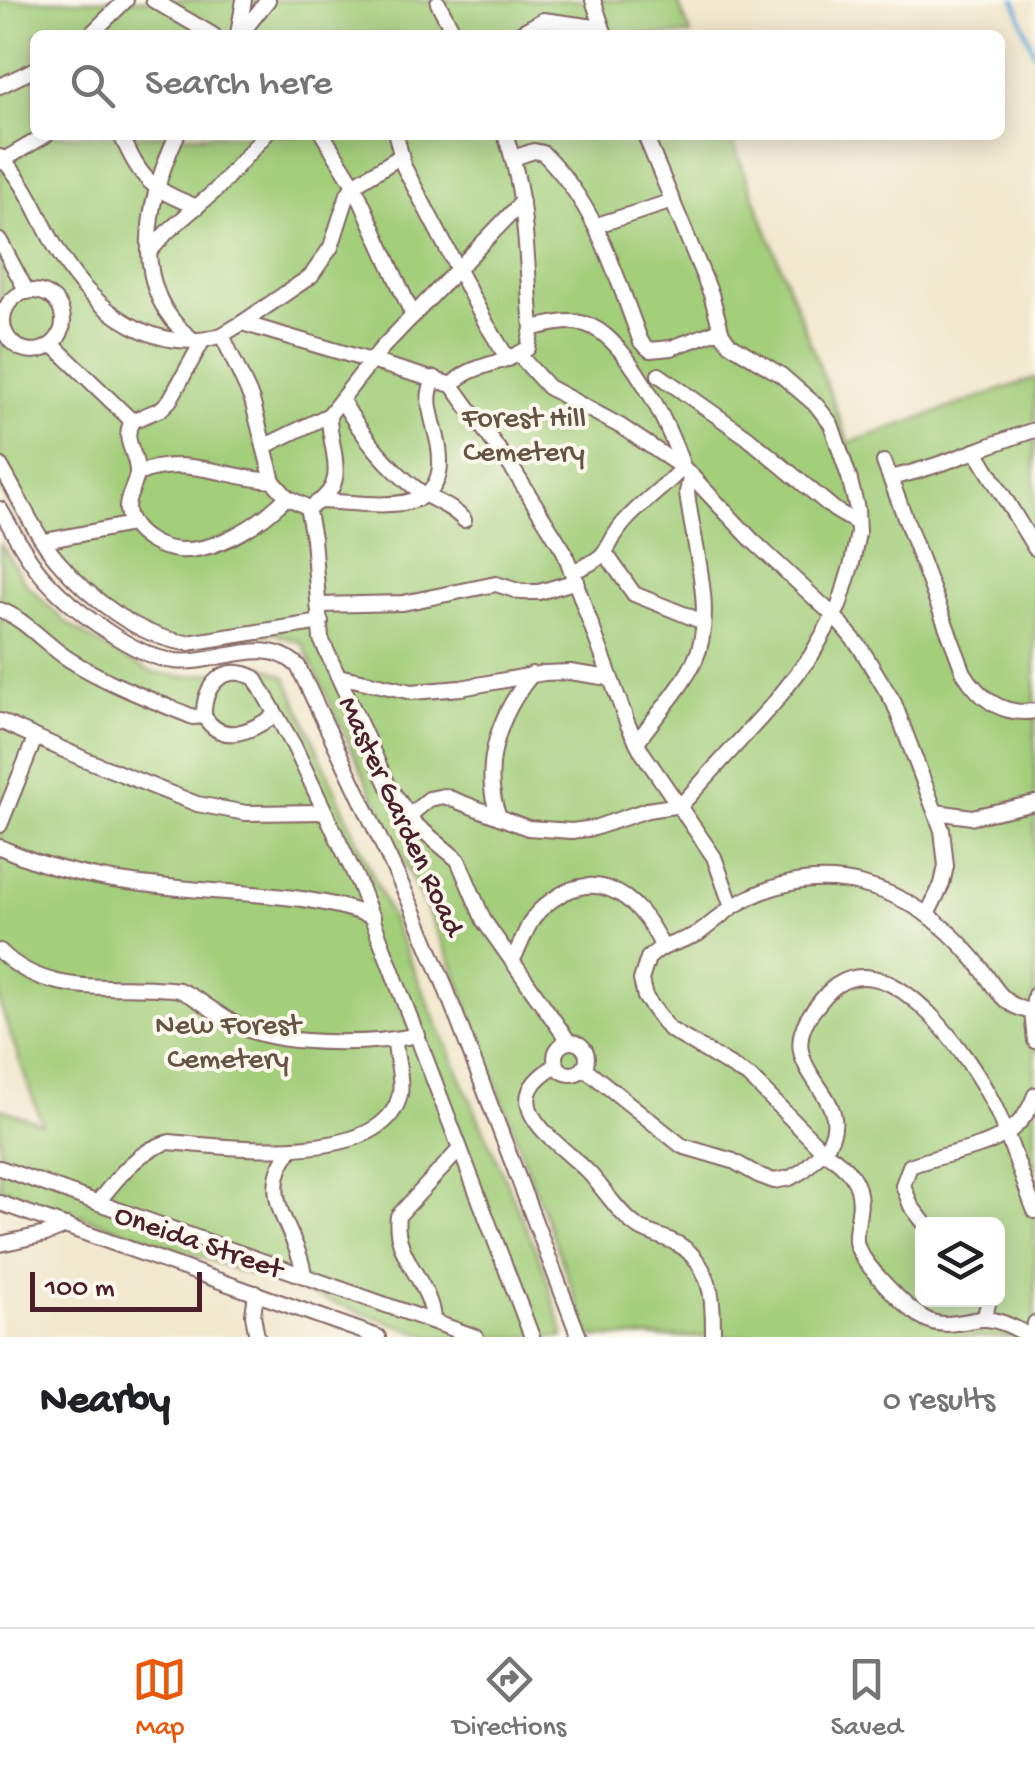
<!DOCTYPE html>
<style>
:root{--surface:#fff;--page:#f2f2f2;--text:#202124;--muted:#757577;--line:#e0e0e0;--accent:#ea580c}
body{margin:0;font-family:"Gochi Hand",sans-serif;background:var(--page);color:var(--text)}
.controls{position:absolute;right:30px;bottom:30px;display:grid;overflow:hidden;border-radius:15px;box-shadow:0 5px 25px #0003}
.controls button{width:90px;height:90px;display:grid;place-items:center;padding:0;border:0;border-bottom:2px solid var(--line);background:var(--surface);color:var(--text);font:50px sans-serif}
.scale{position:absolute;left:30px;bottom:25px;width:172px;box-sizing:border-box;padding-left:10px;border:5px solid #4a1f2b;border-top:0;font-size:28px;line-height:35px;white-space:nowrap;color:#4a1f2b;-webkit-text-stroke:8px #fbf7ec;paint-order:stroke}
.list{margin:0;padding:0;list-style:none}
h2{display:flex;justify-content:space-between;align-items:center;height:130px;margin:0;padding:0 40px;font-size:42px}
h2 small{font-size:32px;font-weight:400;color:var(--muted)}
.icon{flex:none;width:55px;height:55px;fill:none;stroke:currentColor;stroke-width:2;stroke-linecap:round;stroke-linejoin:round}
.map{position:relative;flex:none;width:1035px;height:1337px;overflow:hidden}
.search{position:absolute;background:var(--surface);box-shadow:0 5px 25px #0003;left:30px;right:30px;top:30px;height:110px;display:flex;align-items:center;gap:25px;box-sizing:border-box;padding:0 35px;border-radius:15px;color:var(--muted);font-size:38px}
.sheet{height:290px;background:var(--surface)}
nav{display:flex;justify-content:space-around;align-items:center;box-sizing:border-box;height:140px;border-top:2px solid var(--line);background:var(--surface);font-size:28px;color:var(--muted)}
nav a{display:grid;justify-items:center;gap:5px}
nav .on{color:var(--accent)}
.map>svg:first-child{display:block}
.green{fill:#a3ce7a;stroke:#767652;stroke-width:2.5;fill-rule:evenodd}
.lines{fill:none;stroke-linecap:round;stroke-linejoin:round}
.stream{stroke:#65acdc;stroke-width:4}
.minor-casing{stroke:#846564;stroke-width:18}
.minor{stroke:#fff;stroke-width:14}
.labels{text-anchor:middle;dominant-baseline:central;stroke-width:8;stroke-linejoin:round;paint-order:stroke}
.park-label{font-size:30px;fill:#655443;stroke:#fbf7ec}
.street-label{font-size:30px;fill:#4a1f2b;stroke:#fbf7ec}
</style>
<div class="map">
<svg width="1035" height="1337" viewBox="0 0 1035 1337">
<rect width="100%" height="100%" fill="#fbf7ec"/>
<filter id="ink" filterUnits="userSpaceOnUse"><feTurbulence type="fractalNoise" baseFrequency=".01" numOctaves="2"/><feDisplacementMap in="SourceGraphic" scale="20" xChannelSelector="R" yChannelSelector="G"/><feConvolveMatrix kernelMatrix="1 2 1 2 8 2 1 2 1" color-interpolation-filters="sRGB"/></filter>
<filter id="wash" filterUnits="userSpaceOnUse"><feTurbulence type="fractalNoise" baseFrequency=".0048" numOctaves="4" result="noise"/><feDisplacementMap in="SourceGraphic" scale="40" xChannelSelector="R" yChannelSelector="G"/><feGaussianBlur stdDeviation="2.25" result="paint"/><feColorMatrix in="noise" values="0 0 0 0 0 0 0 0 0 0 0 0 0 0 0 0 0 1.4 0 .05"/><feComposite in="paint" operator="in"/></filter>
<g filter="url(#wash)">
<rect width="100%" height="100%" fill="#f1e8ce"/>
<g class="green">
<path d="M0,0H677L691,35H35V135H730L849,443L1035,378V1337H590L452,964L302,643L274,633L187,648L142,638L98,610L45,560L0,488ZM922,1224H998V1300H922Z"/>
<path d="M0,543L26,584L65,622L107,649L152,672L182,677L263,666L286,677L543,1266L564,1337H432L0,1188V1108L42,1124L0,1005Z"/>
</g>
<g class="lines">
<path class="stream" d="M1015,0L1035,56"/>
</g>
</g>
<g filter="url(#ink)">
<g class="lines">
<defs>
<g id="minor">
<path d="M153,0L213,35"/>
<path d="M593,0L604,32"/>
<path d="M438,3L455,35"/>
<path d="M238,34L244,0"/>
<path d="M90,35L126,0"/>
<path d="M240,35L268,0"/>
<path d="M516,35L543,20L602,28"/>
<path d="M0,86L35,69"/>
<path d="M121,135C142,181 150,188 197,207"/>
<path d="M177,135C147,199 127,290 192,339"/>
<path d="M323,135L354,185L413,316"/>
<path d="M396,135L404,167L487,325L508,359"/>
<path d="M0,157C29,184 40,223 61,256C93,310 157,357 222,335"/>
<path d="M513,158L534,151L543,153C598,208 614,271 641,342L650,350L671,348L720,330"/>
<path d="M0,162L46,135"/>
<path d="M597,225L673,201"/>
<path d="M0,241L27,292"/>
<path d="M150,251L167,232L215,191L265,135"/>
<circle cx="33" cy="321" r="30"/>
<path d="M242,323L311,276L331,247L348,194L354,185L401,156"/>
<path d="M532,328C550,325 567,319 585,324C627,336 670,428 683,467C666,486 646,499 629,517C601,545 619,553 573,571"/>
<path d="M203,340L170,400L161,409L132,421C121,442 138,453 137,473C136,486 126,496 127,510C129,524 138,533 149,540C193,569 255,529 287,497"/>
<path d="M52,344L132,421"/>
<path d="M519,355L548,387L622,427L686,470L752,540L834,616L860,647L894,703L942,830L946,866L942,884L927,915"/>
<path d="M659,375L747,437L835,510L857,523"/>
<path d="M452,385C470,363 506,365 528,348L532,328C526,264 528,196 505,135"/>
<path d="M342,401C362,435 386,466 418,490C433,501 451,505 464,520"/>
<path d="M265,446L329,415L381,349L522,202"/>
<path d="M976,451L1035,548"/>
<path d="M884,462L964,673C980,699 1003,716 1035,711"/>
<path d="M0,465C18,495 34,533 57,560C87,596 139,638 188,643L321,622"/>
<path d="M137,474C183,454 226,478 273,481"/>
<path d="M890,478C941,467 986,445 1035,430"/>
<path d="M321,501C382,504 461,522 435,430C430,409 425,397 435,378"/>
<path d="M315,504C352,483 328,447 329,415"/>
<path d="M0,509C14,533 27,559 46,580C72,609 135,657 174,661C217,666 264,633 298,666L413,909L443,981L579,1337"/>
<path d="M45,541L132,524"/>
<path d="M606,554L634,594L703,622"/>
<path d="M319,605L403,603L496,584L521,592H539L577,581"/>
<path d="M0,610C24,618 47,646 70,660C108,684 152,700 193,717L204,716C203,685 224,662 255,678L294,746L359,884L532,1337"/>
<path d="M338,676L412,692L461,688L544,673L570,672L609,678"/>
<path d="M204,716C222,746 251,731 274,716"/>
<path d="M0,721L84,759L197,804L246,813L325,812"/>
<path d="M637,742C656,715 681,690 695,660C717,614 692,541 687,492L691,474"/>
<path d="M936,812L972,817L1035,803"/>
<path d="M408,817L429,799L444,796L528,828L572,831L594,828L647,810L681,805L775,702L811,656L839,606L852,563L858,533L857,509L849,477L831,424L817,406L781,375L730,344L722,334L711,294L645,135"/>
<path d="M499,817C480,768 499,714 532,674"/>
<path d="M0,825L35,738"/>
<path d="M0,847C66,878 140,885 212,891C266,895 323,897 373,917"/>
<path d="M732,907C819,854 911,883 974,959C994,983 1000,1008 1035,1012"/>
<path d="M0,951C48,1000 117,982 179,990C204,1000 222,1020 246,1029C290,1046 372,1045 418,1035"/>
<path d="M512,960C523,944 525,925 539,911C592,861 637,892 663,948"/>
<path d="M1035,995L1032,1012L1035,1041"/>
<path d="M569,1042L484,921L458,860L415,824L389,787L321,639L313,538L307,507L287,497L273,481L252,400L222,335L242,323L452,385L514,471L564,551L628,725L642,752L714,857L732,907L698,934L659,949L648,958L641,980L645,997L669,1029L751,1078L823,1151L804,1170L790,1178L774,1181L758,1175L733,1161L682,1146L583,1067"/>
<circle cx="571" cy="1058" r="16"/>
<path d="M557,1065C487,1104 563,1144 591,1175C605,1191 621,1216 638,1227C657,1238 677,1238 693,1256C714,1280 713,1307 713,1337"/>
<path d="M292,1149C253,1195 298,1229 304,1275"/>
<path d="M0,1168L476,1337"/>
<path d="M98,1202C117,1178 140,1148 170,1142C223,1147 385,1168 400,1094C403,1077 395,1057 395,1040"/>
<path d="M0,1203L378,1337"/>
<path d="M1035,1211C1021,1176 1010,1137 993,1103C971,1060 896,946 837,985C829,990 822,999 816,1007C762,1071 868,1096 823,1151C846,1165 864,1182 859,1212C858,1222 855,1232 856,1242C859,1261 905,1307 922,1317C942,1330 961,1321 982,1319C999,1318 1018,1330 1032,1337L1035,1323"/>
<path d="M925,1224L911,1206L903,1185L910,1166C955,1148 1017,1151 1035,1095"/>
<path d="M0,1244L46,1234L66,1226"/>
<path d="M256,1293L253,1315L257,1337"/>
<path d="M984,1319L989,1300"/>
<path d="M433,1321C432,1283 392,1256 398,1216L460,1149"/>
</g>
</defs>
<use href="#minor" class="minor-casing"/>
<use href="#minor" class="minor"/>
</g>
</g>
<g class="labels">
<g class="park-label">
<text x="524" y="420">Forest Hill<tspan x="524" dy="34">Cemetery</tspan></text>
<text x="228" y="1027">New Forest<tspan x="228" dy="34">Cemetery</tspan></text>
</g>
<g class="street-label">
<text transform="translate(399 817) rotate(65)">Master Garden Road</text>
<text transform="translate(198 1244) rotate(19)">Oneida Street</text>
</g>
</g>
</svg>
<div class="controls">
<button><svg class="icon" aria-label="layers" viewBox="0 0 24 24"><path d="M12 4l9 5-9 5-9-5zM3 14l9 5 9-5"/></svg></button>
</div>
<div class="scale">100 m</div>
<div class="search"><svg class="icon" aria-label="search" viewBox="0 0 24 24"><circle cx="10" cy="10" r="6"/><path d="M15 15l6 6"/></svg>Search here</div>
</div>
<section class="sheet">
<h2>Nearby<small>0 results</small></h2>
<ul class="list">
</ul>
</section>
<nav>
<a class="on"><svg class="icon" aria-label="map" viewBox="0 0 24 24"><path d="M3 6l6-2 6 2 6-2v14l-6 2-6-2-6 2zM9 4v14M15 6v14"/></svg>Map</a>
<a><svg class="icon" aria-label="directions" viewBox="0 0 24 24"><path d="M12 3l9 9-9 9-9-9zM9 14v-3h6M13 9l2 2-2 2"/></svg>Directions</a>
<a><svg class="icon" aria-label="saved" viewBox="0 0 24 24"><path d="M7 4h10v16l-5-4-5 4z"/></svg>Saved</a>
</nav>
